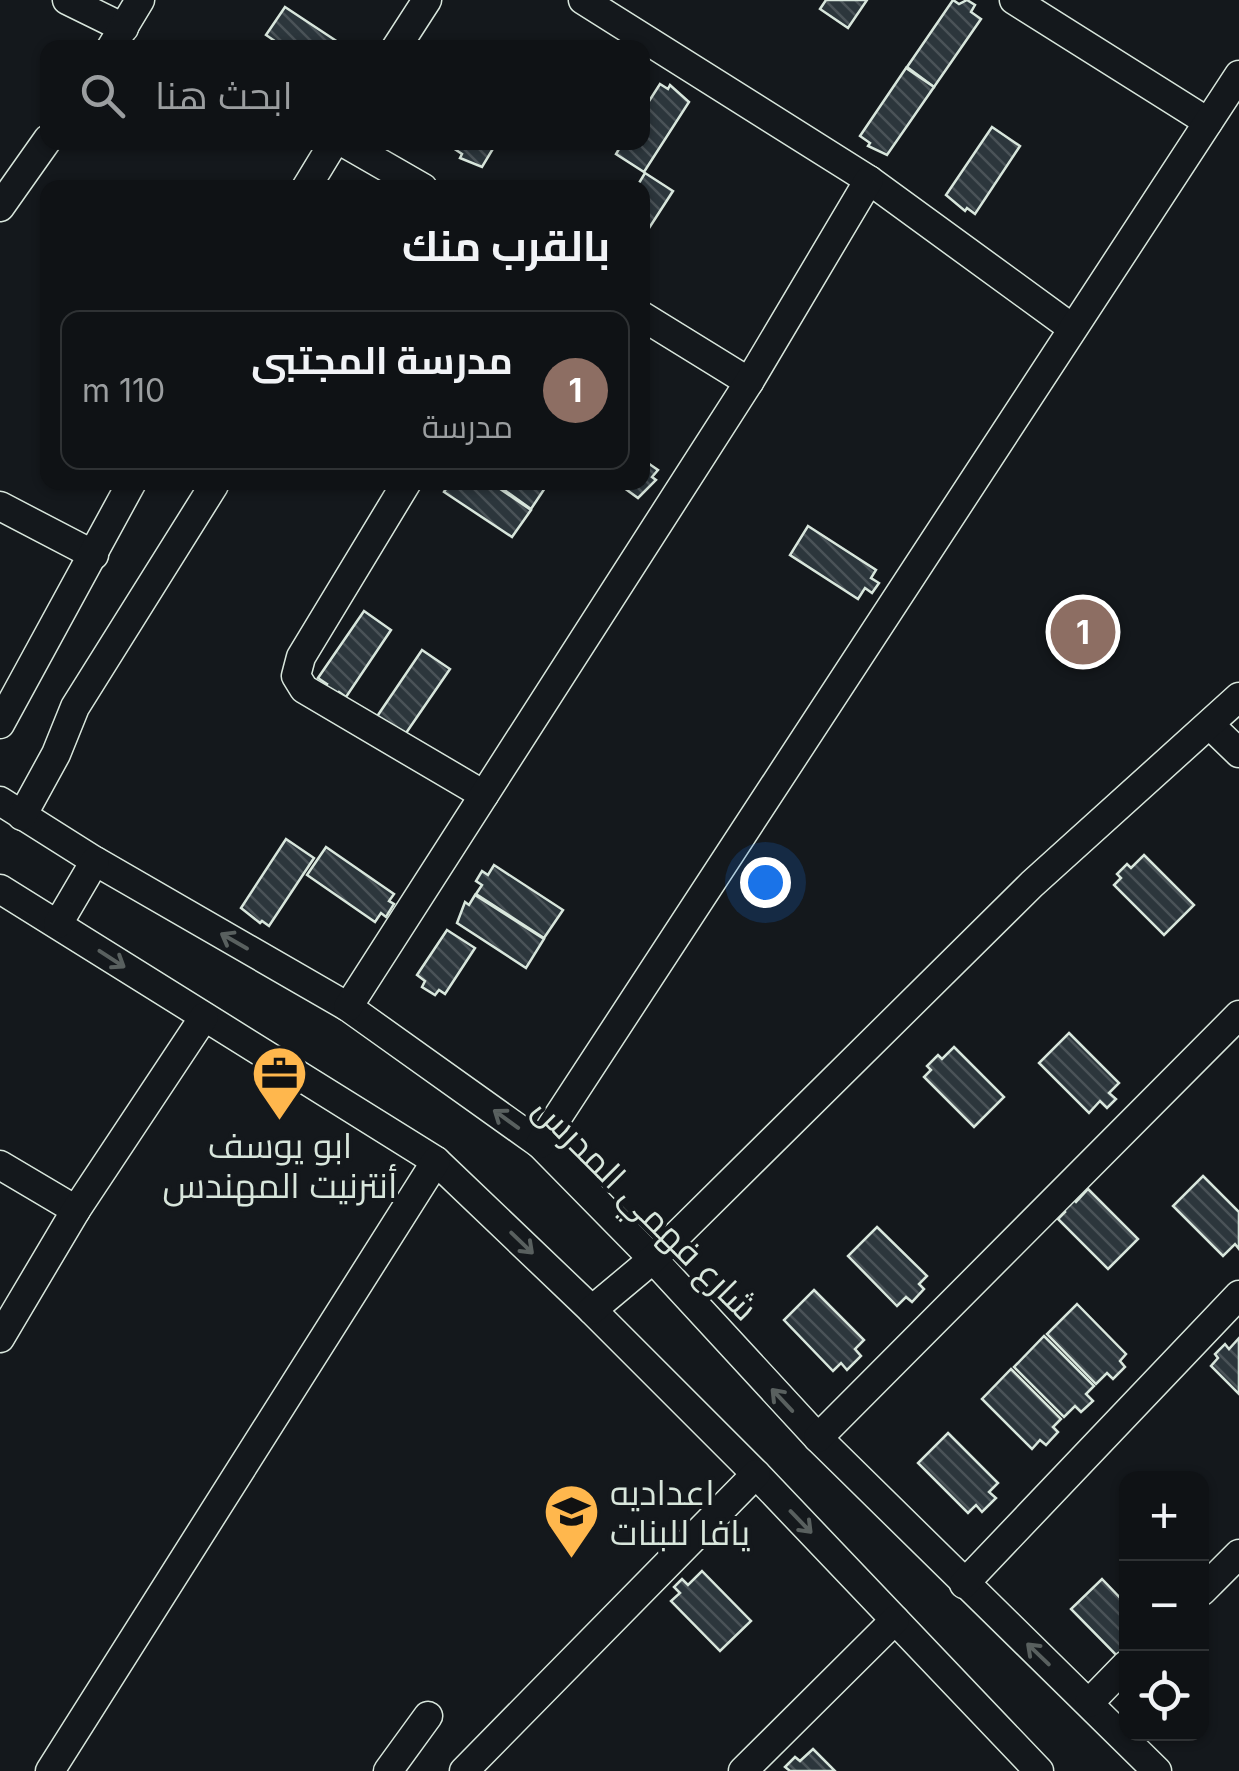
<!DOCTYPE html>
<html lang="ar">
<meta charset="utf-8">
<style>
:root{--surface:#0f1215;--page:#181b1e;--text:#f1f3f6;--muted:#9b9ea0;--line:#2f3234;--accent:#d93025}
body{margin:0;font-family:Inter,Cairo,sans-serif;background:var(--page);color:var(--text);direction:rtl}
.controls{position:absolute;right:30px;bottom:30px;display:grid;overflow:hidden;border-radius:20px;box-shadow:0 2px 8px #0004}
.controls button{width:90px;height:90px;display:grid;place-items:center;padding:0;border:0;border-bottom:2px solid var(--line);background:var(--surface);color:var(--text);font:50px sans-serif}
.you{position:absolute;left:765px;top:882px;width:35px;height:35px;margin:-25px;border:8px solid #fff;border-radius:50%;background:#1a73e8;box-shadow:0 0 0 15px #1a73e833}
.badge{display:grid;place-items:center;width:65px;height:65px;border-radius:50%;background:var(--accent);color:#fff;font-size:32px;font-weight:700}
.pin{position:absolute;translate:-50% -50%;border:5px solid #fff;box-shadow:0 2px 10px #0006}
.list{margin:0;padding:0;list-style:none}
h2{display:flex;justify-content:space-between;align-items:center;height:130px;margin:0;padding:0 40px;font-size:42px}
h2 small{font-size:32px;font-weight:400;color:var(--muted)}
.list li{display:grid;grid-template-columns:65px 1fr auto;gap:30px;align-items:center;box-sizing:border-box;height:160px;margin:0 20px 20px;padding:0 20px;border:2px solid var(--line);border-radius:20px}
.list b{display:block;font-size:38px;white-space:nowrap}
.list p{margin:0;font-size:32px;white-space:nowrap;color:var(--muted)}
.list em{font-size:32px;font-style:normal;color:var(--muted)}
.icon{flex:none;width:55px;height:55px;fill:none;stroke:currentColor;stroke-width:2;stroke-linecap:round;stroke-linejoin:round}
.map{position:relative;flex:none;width:1239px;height:1771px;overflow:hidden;direction:ltr}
.search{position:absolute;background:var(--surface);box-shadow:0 2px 8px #0004;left:40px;top:40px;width:610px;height:110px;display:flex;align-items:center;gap:25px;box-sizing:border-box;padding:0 35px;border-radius:20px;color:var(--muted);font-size:38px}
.panel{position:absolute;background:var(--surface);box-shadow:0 2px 8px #0004;left:40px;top:180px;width:610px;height:310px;border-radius:20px;direction:rtl}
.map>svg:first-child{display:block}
.building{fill:url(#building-back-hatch);stroke:#d8e6dc;stroke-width:2.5}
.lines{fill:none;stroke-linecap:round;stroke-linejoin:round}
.minor-casing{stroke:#d8e6dc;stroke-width:31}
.minor{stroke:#14181c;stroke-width:28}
.oneway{stroke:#59605f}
.labels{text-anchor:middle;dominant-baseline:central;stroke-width:8;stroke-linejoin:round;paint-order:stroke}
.poi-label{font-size:35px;fill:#d8e6dc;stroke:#14181c}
.street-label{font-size:35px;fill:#d8e6dc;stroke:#14181c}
</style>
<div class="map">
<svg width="1239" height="1771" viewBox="0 0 1239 1771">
<defs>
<pattern id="building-back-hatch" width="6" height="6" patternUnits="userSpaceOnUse" patternTransform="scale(2.5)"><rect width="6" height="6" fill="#2c363c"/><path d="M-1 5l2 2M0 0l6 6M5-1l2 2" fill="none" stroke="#4a5358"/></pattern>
</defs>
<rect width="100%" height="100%" fill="#14181c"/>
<g class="building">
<path d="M826,0H867L848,28L820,9Z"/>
<path d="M953,0L959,4L967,0L975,5L971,12L981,19L934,87L907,67Z"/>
<path d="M285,7L347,48H285L266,35Z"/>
<path d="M906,68L934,87L887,155L868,146L870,143L860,136Z"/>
<path d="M660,84L668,89L670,85L689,102L644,172L616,154L623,142H642V112Z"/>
<path d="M992,127L1020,146L975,214L967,208L965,211L946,195Z"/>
<path d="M457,142H497L482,167L460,158L462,154L453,148Z"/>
<path d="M645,173L673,191L642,239V188H636Z"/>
<path d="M642,459L658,470L652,477L656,480L638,498L616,482H642Z"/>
<path d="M447,482H490L531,510L512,537L444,492L449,484Z"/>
<path d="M493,482H549L531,509Z"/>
<path d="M808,526L876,570L871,578L879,583L872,593L865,588L858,599L790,555Z"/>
<path d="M364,611L391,630L346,697L339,692L335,698L323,690L327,684L318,678Z"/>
<path d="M422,650L450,669L404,736L376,718Z"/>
<path d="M286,839L314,858L269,926L262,921L260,923L241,908Z"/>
<path d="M326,847L394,894L389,901L394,904L386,917L381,913L375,922L307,875Z"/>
<path d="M1144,855L1194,905L1164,935L1114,885L1121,878L1117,874L1127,864L1131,868Z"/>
<path d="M494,865L563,910L544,938L476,894L482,885L476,881L482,871L488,875Z"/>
<path d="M475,895L544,939L526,968L457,923L465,902L469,905Z"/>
<path d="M447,930L475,948L445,994L439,990L435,995L422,987L425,981L417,975Z"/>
<path d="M1069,1033L1119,1083L1109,1093L1116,1099L1107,1108L1100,1101L1089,1113L1039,1063Z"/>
<path d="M954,1047L1004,1097L974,1127L924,1077L931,1070L927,1066L938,1055L942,1059Z"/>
<path d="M1203,1176L1239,1212V1249L1235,1244L1223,1256L1173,1206Z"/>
<path d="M1088,1189L1138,1239L1108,1269L1058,1219L1065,1212L1061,1208L1072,1198L1076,1202Z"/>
<path d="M877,1227L927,1276L919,1284L924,1289L912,1302L906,1297L897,1306L848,1256Z"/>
<path d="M814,1290L864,1340L855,1349L861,1356L847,1370L841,1363L833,1371L784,1320Z"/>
<path d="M1077,1304L1126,1354L1120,1361L1125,1367L1113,1379L1107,1373L1096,1384L1047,1334Z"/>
<path d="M1044,1336L1094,1386L1086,1394L1093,1401L1081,1412L1075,1406L1064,1417L1014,1367Z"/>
<path d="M1239,1338V1394L1211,1366L1218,1358L1215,1354L1225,1344L1229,1349Z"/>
<path d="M1011,1369L1061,1419L1053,1427L1058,1432L1046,1445L1040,1440L1032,1449L982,1399Z"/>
<path d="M948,1433L998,1483L989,1492L996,1498L982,1512L976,1505L968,1513L918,1463Z"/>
<path d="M702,1571L751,1621L720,1651L671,1601L680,1593L674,1587L682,1579L688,1585Z"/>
<path d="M1102,1579L1126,1604V1654L1121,1660L1071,1609Z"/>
<path d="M813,1749L835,1771H790L785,1767L795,1757L800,1761Z"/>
</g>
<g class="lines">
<defs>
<g id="minor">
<path d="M67,0L124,28"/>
<path d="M583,0L869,180L1072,328"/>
<path d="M1014,0L1208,122"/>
<path d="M111,48L140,0"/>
<path d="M396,48L427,0"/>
<path d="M343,142L423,188"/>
<path d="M306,188L334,142"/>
<path d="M0,207L48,139"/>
<path d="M642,316L749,382"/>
<path d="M407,482L301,657L296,676L304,689L484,795"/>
<path d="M0,506L94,555"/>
<path d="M0,724L132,482"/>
<path d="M1210,725L1239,753"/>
<path d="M0,801L95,861L348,1007L540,1144L653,1259L818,1438L1157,1771"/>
<path d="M22,816L56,754L75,707L214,485"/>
<path d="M0,889L436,1161L592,1310L756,1474L1039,1771"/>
<path d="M58,924L95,861"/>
<path d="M348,1007L749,382L869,180"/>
<path d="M540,1144L1239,75"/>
<path d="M0,1165L76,1210"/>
<path d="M592,1310L653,1259L1032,884L1239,697"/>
<path d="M0,1338L76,1210L204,1017"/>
<path d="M818,1438L1239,1015"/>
<path d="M964,1584L1239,1295"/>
<path d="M1202,1591L1239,1554"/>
<path d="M1089,1703L1126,1665"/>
<path d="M50,1771L436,1161"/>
<path d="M388,1771L428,1716"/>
<path d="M464,1771L756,1474"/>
<path d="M743,1771L895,1620"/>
</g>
</defs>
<use href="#minor" class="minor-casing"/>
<use href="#minor" class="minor"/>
</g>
<defs><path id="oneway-shaft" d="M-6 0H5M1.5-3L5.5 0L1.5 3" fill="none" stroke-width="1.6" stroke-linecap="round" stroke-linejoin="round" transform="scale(2.5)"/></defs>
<g class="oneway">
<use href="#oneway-shaft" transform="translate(234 941) rotate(-150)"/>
<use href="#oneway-shaft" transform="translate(112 959) rotate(33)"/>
<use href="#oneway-shaft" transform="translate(506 1119) rotate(-144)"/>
<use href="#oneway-shaft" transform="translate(522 1243) rotate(44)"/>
<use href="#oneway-shaft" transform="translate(782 1400) rotate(-133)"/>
<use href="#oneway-shaft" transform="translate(801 1522) rotate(46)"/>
<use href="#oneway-shaft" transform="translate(1038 1654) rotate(-136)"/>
</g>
<defs>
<symbol id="office-pin" viewBox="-11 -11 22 30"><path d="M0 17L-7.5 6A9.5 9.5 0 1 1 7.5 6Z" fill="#ffb74d" stroke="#14181c"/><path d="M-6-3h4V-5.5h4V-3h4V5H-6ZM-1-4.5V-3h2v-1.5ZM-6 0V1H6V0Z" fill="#111"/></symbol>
<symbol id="school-pin" viewBox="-11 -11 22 30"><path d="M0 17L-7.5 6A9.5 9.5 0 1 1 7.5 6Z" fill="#ffb74d" stroke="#14181c"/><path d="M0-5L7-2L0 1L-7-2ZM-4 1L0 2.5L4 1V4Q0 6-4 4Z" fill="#111"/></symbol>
</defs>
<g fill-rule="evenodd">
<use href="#office-pin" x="248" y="1042" width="63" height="86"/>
<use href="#school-pin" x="540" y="1480" width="63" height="86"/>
</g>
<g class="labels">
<g class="poi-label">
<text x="280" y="1145">ابو يوسف<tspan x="280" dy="40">أنترنيت المهندس</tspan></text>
<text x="610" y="1492" text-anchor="start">اعداديه<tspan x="610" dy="40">يافا للبنات</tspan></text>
</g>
<g class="street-label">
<text transform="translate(646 1208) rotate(45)">شارع فهمي المدرس</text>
</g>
</g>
</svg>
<div class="controls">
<button>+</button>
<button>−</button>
<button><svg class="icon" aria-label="locate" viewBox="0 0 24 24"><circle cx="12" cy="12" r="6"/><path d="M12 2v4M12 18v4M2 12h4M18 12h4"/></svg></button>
</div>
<div class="you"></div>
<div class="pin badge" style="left:1083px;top:632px;background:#8d6e63">1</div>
<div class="search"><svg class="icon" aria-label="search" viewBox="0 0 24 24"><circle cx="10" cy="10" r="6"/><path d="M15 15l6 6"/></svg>ابحث هنا</div>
<section class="panel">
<h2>بالقرب منك<small></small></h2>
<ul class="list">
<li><span class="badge" style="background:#8d6e63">1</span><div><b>مدرسة المجتبى</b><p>مدرسة</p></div><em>110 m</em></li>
</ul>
</section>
</div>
